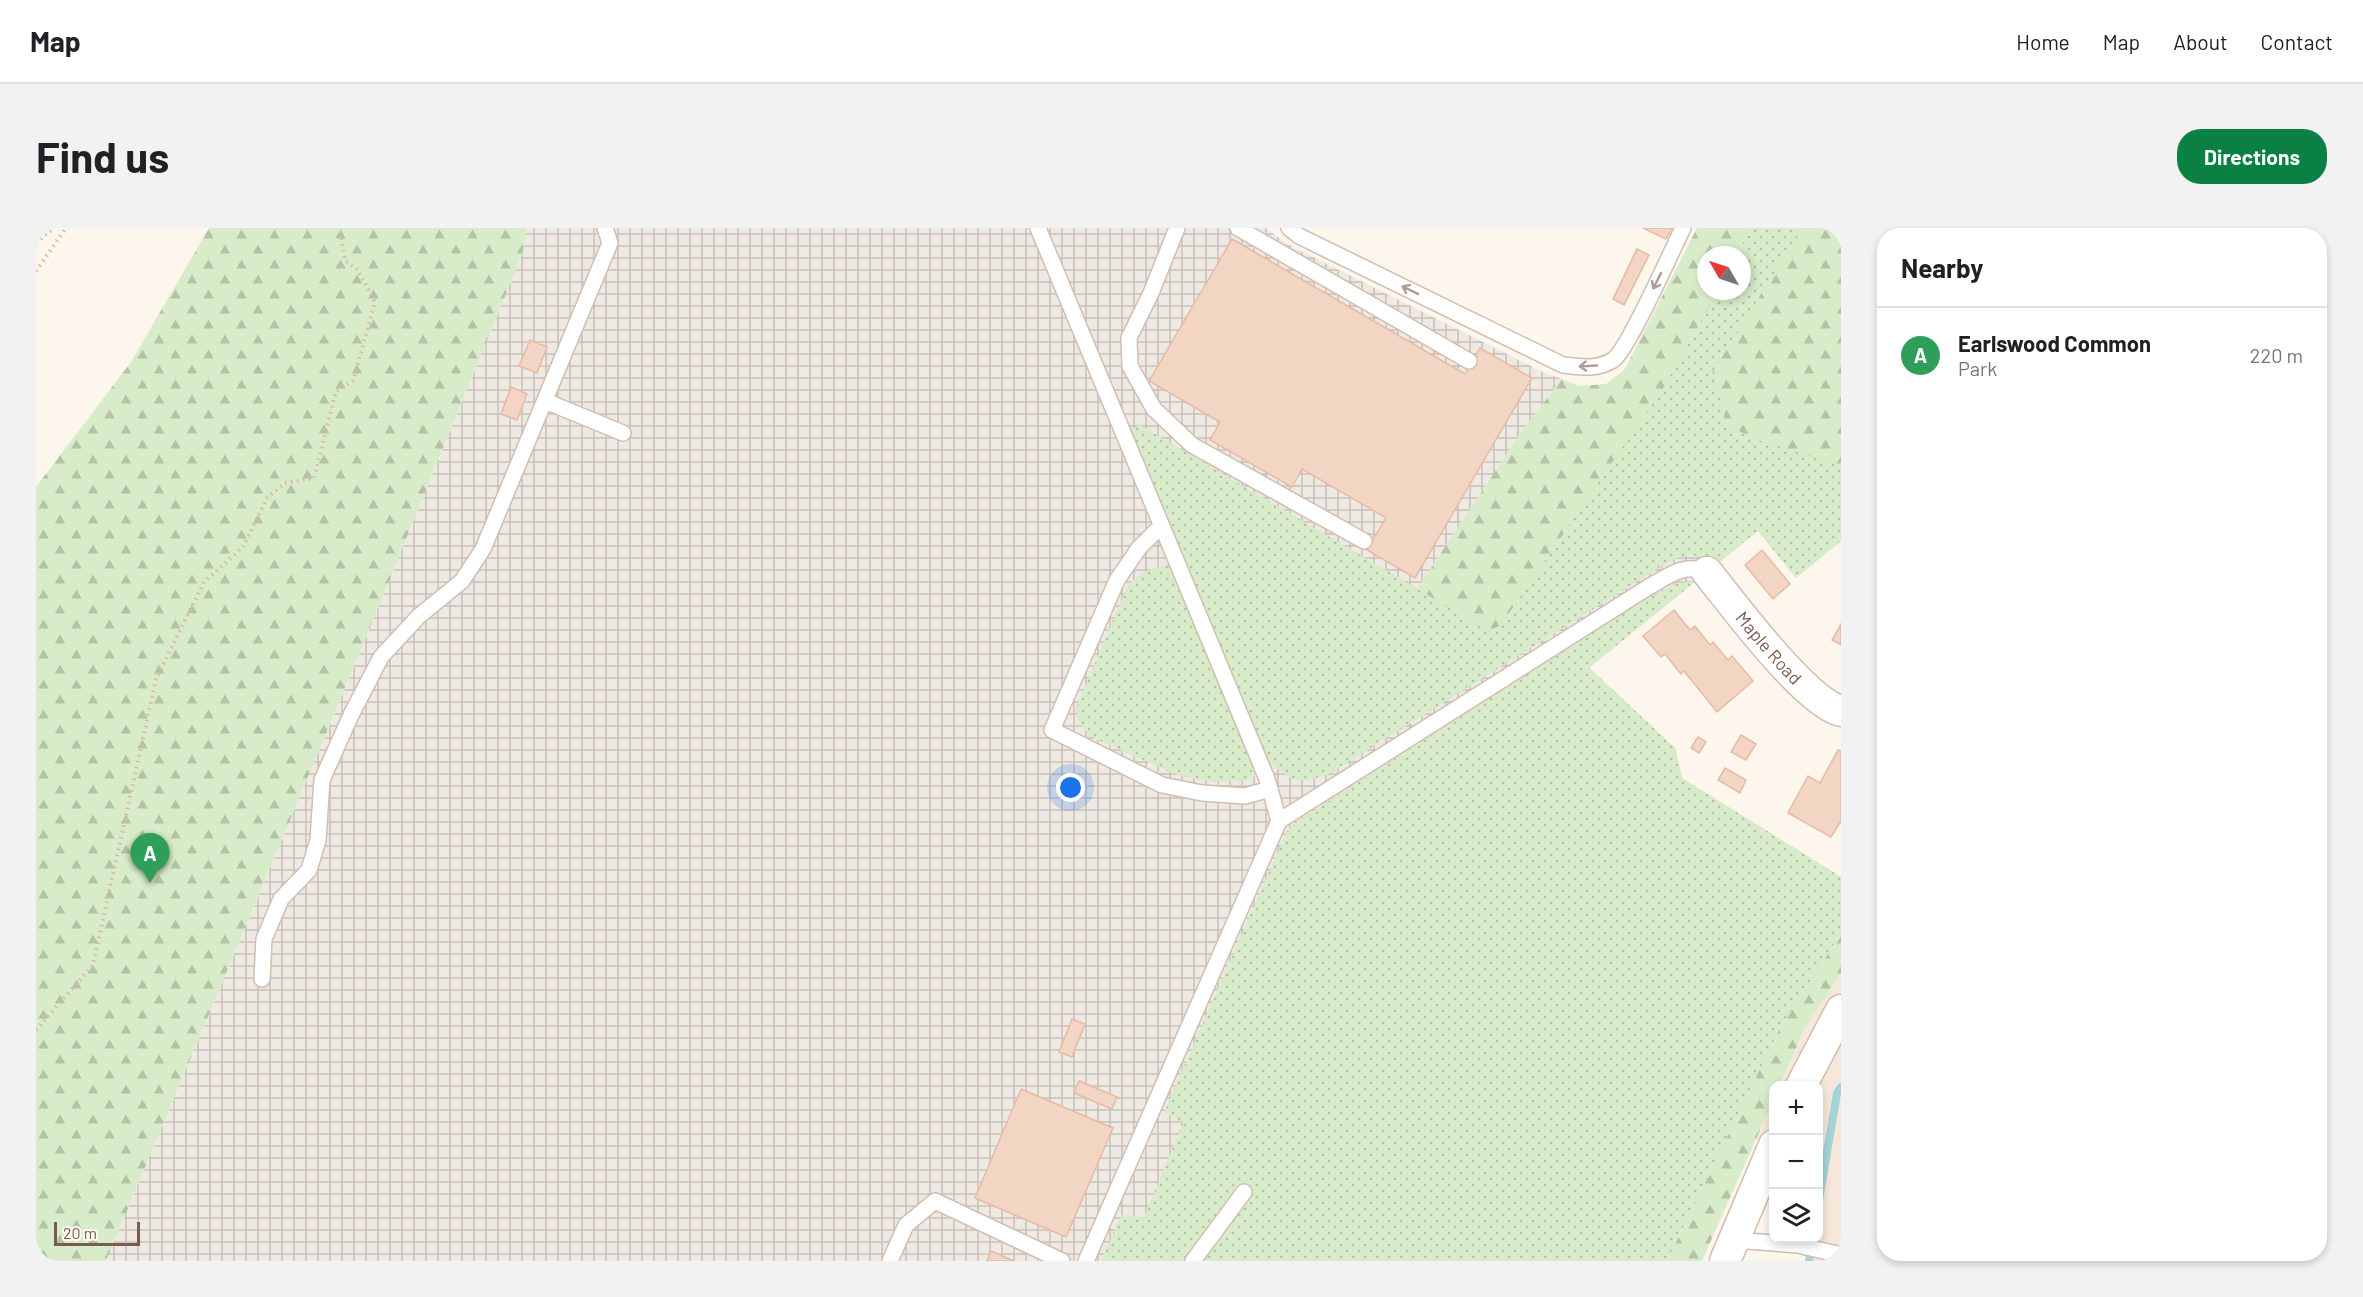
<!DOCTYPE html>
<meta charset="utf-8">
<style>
:root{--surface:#fff;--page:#f2f2f2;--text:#202124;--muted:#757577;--line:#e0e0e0;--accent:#0b8043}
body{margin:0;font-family:Barlow,sans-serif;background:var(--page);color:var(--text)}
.controls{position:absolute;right:18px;bottom:18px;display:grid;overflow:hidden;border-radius:12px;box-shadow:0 3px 9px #0003}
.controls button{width:54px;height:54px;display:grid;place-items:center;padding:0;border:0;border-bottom:2px solid var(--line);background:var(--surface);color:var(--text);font:30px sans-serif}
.compass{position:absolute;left:1661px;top:18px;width:54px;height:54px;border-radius:50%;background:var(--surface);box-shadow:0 3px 9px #0003;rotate:309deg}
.scale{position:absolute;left:18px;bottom:15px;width:86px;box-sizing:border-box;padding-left:6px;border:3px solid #7a5c4d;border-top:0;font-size:16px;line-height:21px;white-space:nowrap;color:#7a5c4d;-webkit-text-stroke:4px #fffaf3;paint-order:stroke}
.you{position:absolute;left:1035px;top:560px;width:21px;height:21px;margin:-15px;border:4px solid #fff;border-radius:50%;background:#1a73e8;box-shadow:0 0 0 9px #1a73e833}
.badge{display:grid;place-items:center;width:39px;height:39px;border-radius:50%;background:var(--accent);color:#fff;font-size:20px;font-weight:700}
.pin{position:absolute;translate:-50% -50px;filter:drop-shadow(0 2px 3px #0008)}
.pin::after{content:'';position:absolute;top:32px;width:21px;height:18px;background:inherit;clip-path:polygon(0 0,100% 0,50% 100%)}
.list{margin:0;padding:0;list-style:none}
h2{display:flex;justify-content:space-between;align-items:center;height:78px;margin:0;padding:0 24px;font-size:26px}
h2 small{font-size:20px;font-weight:400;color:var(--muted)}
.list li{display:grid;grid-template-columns:39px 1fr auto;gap:18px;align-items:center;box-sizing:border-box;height:96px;padding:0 24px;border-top:2px solid var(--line)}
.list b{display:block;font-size:22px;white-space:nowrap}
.list p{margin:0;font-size:20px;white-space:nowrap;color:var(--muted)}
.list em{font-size:20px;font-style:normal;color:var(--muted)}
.icon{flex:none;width:33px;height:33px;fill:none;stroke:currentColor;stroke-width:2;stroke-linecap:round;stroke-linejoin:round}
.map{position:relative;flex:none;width:1805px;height:1033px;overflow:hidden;border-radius:24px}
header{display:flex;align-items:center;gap:36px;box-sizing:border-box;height:84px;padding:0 30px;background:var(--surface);border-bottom:2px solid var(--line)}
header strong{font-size:28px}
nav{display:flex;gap:33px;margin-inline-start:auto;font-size:21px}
.intro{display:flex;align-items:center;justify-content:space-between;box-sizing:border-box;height:144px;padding:0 36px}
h1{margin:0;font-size:42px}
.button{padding:15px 27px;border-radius:24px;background:var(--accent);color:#fff;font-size:21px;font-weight:700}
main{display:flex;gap:36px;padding:0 36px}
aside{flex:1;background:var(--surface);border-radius:24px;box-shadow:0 3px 9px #0003}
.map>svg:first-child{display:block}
.residential{fill:#f5e8da}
.industrial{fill:url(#industrial-grid)}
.grass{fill:url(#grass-dots)}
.forest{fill:url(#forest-firs)}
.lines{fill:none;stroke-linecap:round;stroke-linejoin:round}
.stream{stroke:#a5d3da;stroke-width:8}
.building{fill:#f3d5c3;stroke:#e6bba3;stroke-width:1.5}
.service-casing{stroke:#d1beb0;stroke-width:18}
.minor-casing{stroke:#d1beb0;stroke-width:33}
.path{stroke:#d9b8a5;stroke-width:4;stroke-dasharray:1.5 4.5;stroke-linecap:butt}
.service{stroke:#fff;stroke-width:15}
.minor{stroke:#fff;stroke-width:30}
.oneway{stroke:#af9d94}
.labels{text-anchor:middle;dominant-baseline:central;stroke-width:4.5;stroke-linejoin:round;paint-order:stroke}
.street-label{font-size:18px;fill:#7a5c4d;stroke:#fffaf3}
</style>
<header>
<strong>Map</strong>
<nav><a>Home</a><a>Map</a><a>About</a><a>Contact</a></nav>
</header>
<div class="intro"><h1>Find us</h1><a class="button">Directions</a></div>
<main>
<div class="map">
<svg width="1805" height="1033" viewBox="0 0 1805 1033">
<defs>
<pattern id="industrial-grid" width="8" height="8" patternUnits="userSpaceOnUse" patternTransform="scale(1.5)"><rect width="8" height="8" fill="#efe9e4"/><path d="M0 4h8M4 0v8" fill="none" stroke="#c7c0bb"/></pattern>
<pattern id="grass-dots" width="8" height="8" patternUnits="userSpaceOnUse" patternTransform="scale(1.5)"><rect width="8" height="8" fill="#d8ecc9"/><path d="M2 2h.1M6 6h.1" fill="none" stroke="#b4c2a5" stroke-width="1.8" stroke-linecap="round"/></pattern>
<pattern id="forest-firs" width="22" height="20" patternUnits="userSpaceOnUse" patternTransform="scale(1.5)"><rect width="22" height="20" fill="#d8ecc9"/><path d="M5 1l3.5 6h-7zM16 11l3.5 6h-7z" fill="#b4c2a5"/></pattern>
</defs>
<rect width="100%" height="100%" fill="#fdf6ec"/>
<g class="residential">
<path d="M1805,746V1033H1775L1765,1011L1782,1010V858H1744L1768,802Z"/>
<path d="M1737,873V948L1721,911Z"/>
</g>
<path class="industrial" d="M491,0H1230L1251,16L1507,144L1526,151L1486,203L1381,361L1590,215L1682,63H1706V27H1701L1714,0H1805V313L1760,350L1722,303L1553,439L1639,520L1646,550L1805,649V706L1743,802L1631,1033H70L320,434L487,24Z"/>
<g class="grass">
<path d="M1714,0H1805V313L1760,350L1722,303L1678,338C1660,324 1654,325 1634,333L1293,546C1262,556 1261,555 1234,536L1095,201L1104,197L1453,403L1627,160L1682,63H1706V27H1701Z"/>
<path d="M1131,337L1146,338L1222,542L1218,549L1207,553L1174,554L1139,546L1053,508L1043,494L1040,480L1092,357C1104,345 1115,340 1131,337Z"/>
<path d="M1660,353L1553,440L1639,520L1646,550L1805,649V705L1743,802L1631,1033H1065L1085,987L1108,989L1147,895L1128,884L1251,603L1263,592L1604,374L1642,355Z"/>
</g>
<g class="forest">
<path d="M173,0H491L487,24L320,434L70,1033H0V259L95,134Z"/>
<path d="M1661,0H1714L1701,27H1670V63H1682L1627,160L1465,397L1453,403L1381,361L1486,203L1526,151L1543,158L1570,156L1589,141Z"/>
<path d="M1766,0H1805V238L1722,212L1692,198L1676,145Z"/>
<path d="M1805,706V746L1768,802L1744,857L1738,858L1737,873L1666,1033H1631L1743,802Z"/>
</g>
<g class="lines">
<g class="stream">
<path d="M1782,978L1801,865L1805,859"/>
<path d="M1773,1033L1777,1010"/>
</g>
</g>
<g class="building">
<path d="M1607,0H1636L1630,11Z"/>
<path d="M1196,11L1429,146L1444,120L1496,150L1379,350L1331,322L1350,290L1266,241L1256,259L1174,212L1184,194L1113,153Z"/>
<path d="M1601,21L1613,27L1588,77L1577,71Z"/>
<path d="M494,112L511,119L501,145L483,138Z"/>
<path d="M475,159L491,166L481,192L465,186Z"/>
<path d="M1726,322L1754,356L1737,371L1709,337Z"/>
<path d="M1638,382L1654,402L1659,398L1674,417L1677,414L1692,432L1696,428L1717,453L1681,484L1648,443L1645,446L1629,426L1625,429L1607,408Z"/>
<path d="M1805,396V417L1796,412Z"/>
<path d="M1705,507L1720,516L1710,532L1695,524Z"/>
<path d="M1662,509L1670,514L1663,525L1655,520Z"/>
<path d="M1802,522L1805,523V593L1795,609L1752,585L1772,548L1784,555Z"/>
<path d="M1689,540L1710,552L1704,565L1682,552Z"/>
<path d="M1036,791L1049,796L1036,829L1023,824Z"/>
<path d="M1043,853L1081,869L1076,881L1038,865Z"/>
<path d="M985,861L1077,900L1030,1009L939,970Z"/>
<path d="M955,1023L978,1033H951Z"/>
</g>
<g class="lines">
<defs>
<g id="service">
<path d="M1002,0L1231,551L1243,593L1050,1033"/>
<path d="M1141,0L1115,65L1093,110L1094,138L1118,181L1156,217L1328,313"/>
<path d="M1202,0L1433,133"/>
<path d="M1253,0L1263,8L1527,137C1545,139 1561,142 1577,132C1592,122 1636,22 1647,0"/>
<path d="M509,173L587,205"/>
<path d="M1125,298L1103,320L1081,352L1016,502L1126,557L1166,565L1209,568L1234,561"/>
<path d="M1243,593L1611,360C1631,349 1648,334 1671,344"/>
<path d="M226,751L228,711L245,671L273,642L282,612L286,552L315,487L345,429L383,388L426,353L447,321L574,15L569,0"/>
<path d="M1698,1012L1762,1017L1805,1027"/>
<path d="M854,1033L870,997L899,973L1026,1033"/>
<path d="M1157,1033L1208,964"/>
</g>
<g id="minor">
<path id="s1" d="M1671,344C1697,376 1769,474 1805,483"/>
<path d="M1765,858L1805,782"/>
<path d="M1689,1033L1738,917"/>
</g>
</defs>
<use href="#service" class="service-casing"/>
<use href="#minor" class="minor-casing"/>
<g class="path">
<path d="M0,15L18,0"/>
<path d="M0,43L30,0"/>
<path d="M0,802L57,737L120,451L168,354L207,319L231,270L249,255L278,250L300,163L317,153L339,74L322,42L309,32L304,0"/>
</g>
<use href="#service" class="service"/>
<use href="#minor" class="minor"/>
</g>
<defs><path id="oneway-shaft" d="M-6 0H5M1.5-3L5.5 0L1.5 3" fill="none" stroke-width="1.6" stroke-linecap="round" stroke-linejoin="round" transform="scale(1.5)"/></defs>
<g class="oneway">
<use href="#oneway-shaft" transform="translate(1621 53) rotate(116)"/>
<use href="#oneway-shaft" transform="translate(1374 62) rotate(-154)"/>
<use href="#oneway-shaft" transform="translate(1552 138) rotate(177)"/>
</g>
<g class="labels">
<g class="street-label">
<text stroke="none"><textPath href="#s1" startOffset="98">Maple Road</textPath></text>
</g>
</g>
</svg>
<div class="controls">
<button>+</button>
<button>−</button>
<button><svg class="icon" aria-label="layers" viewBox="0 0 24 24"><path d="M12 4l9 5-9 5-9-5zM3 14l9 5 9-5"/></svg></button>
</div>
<svg class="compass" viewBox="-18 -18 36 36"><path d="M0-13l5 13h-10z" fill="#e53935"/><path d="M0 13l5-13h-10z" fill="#757577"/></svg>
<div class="scale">20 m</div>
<div class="you"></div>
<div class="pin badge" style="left:114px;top:655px;background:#2e9e5b">A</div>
</div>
<aside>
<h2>Nearby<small></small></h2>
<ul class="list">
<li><span class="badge" style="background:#2e9e5b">A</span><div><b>Earlswood Common</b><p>Park</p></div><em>220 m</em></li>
</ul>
</aside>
</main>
